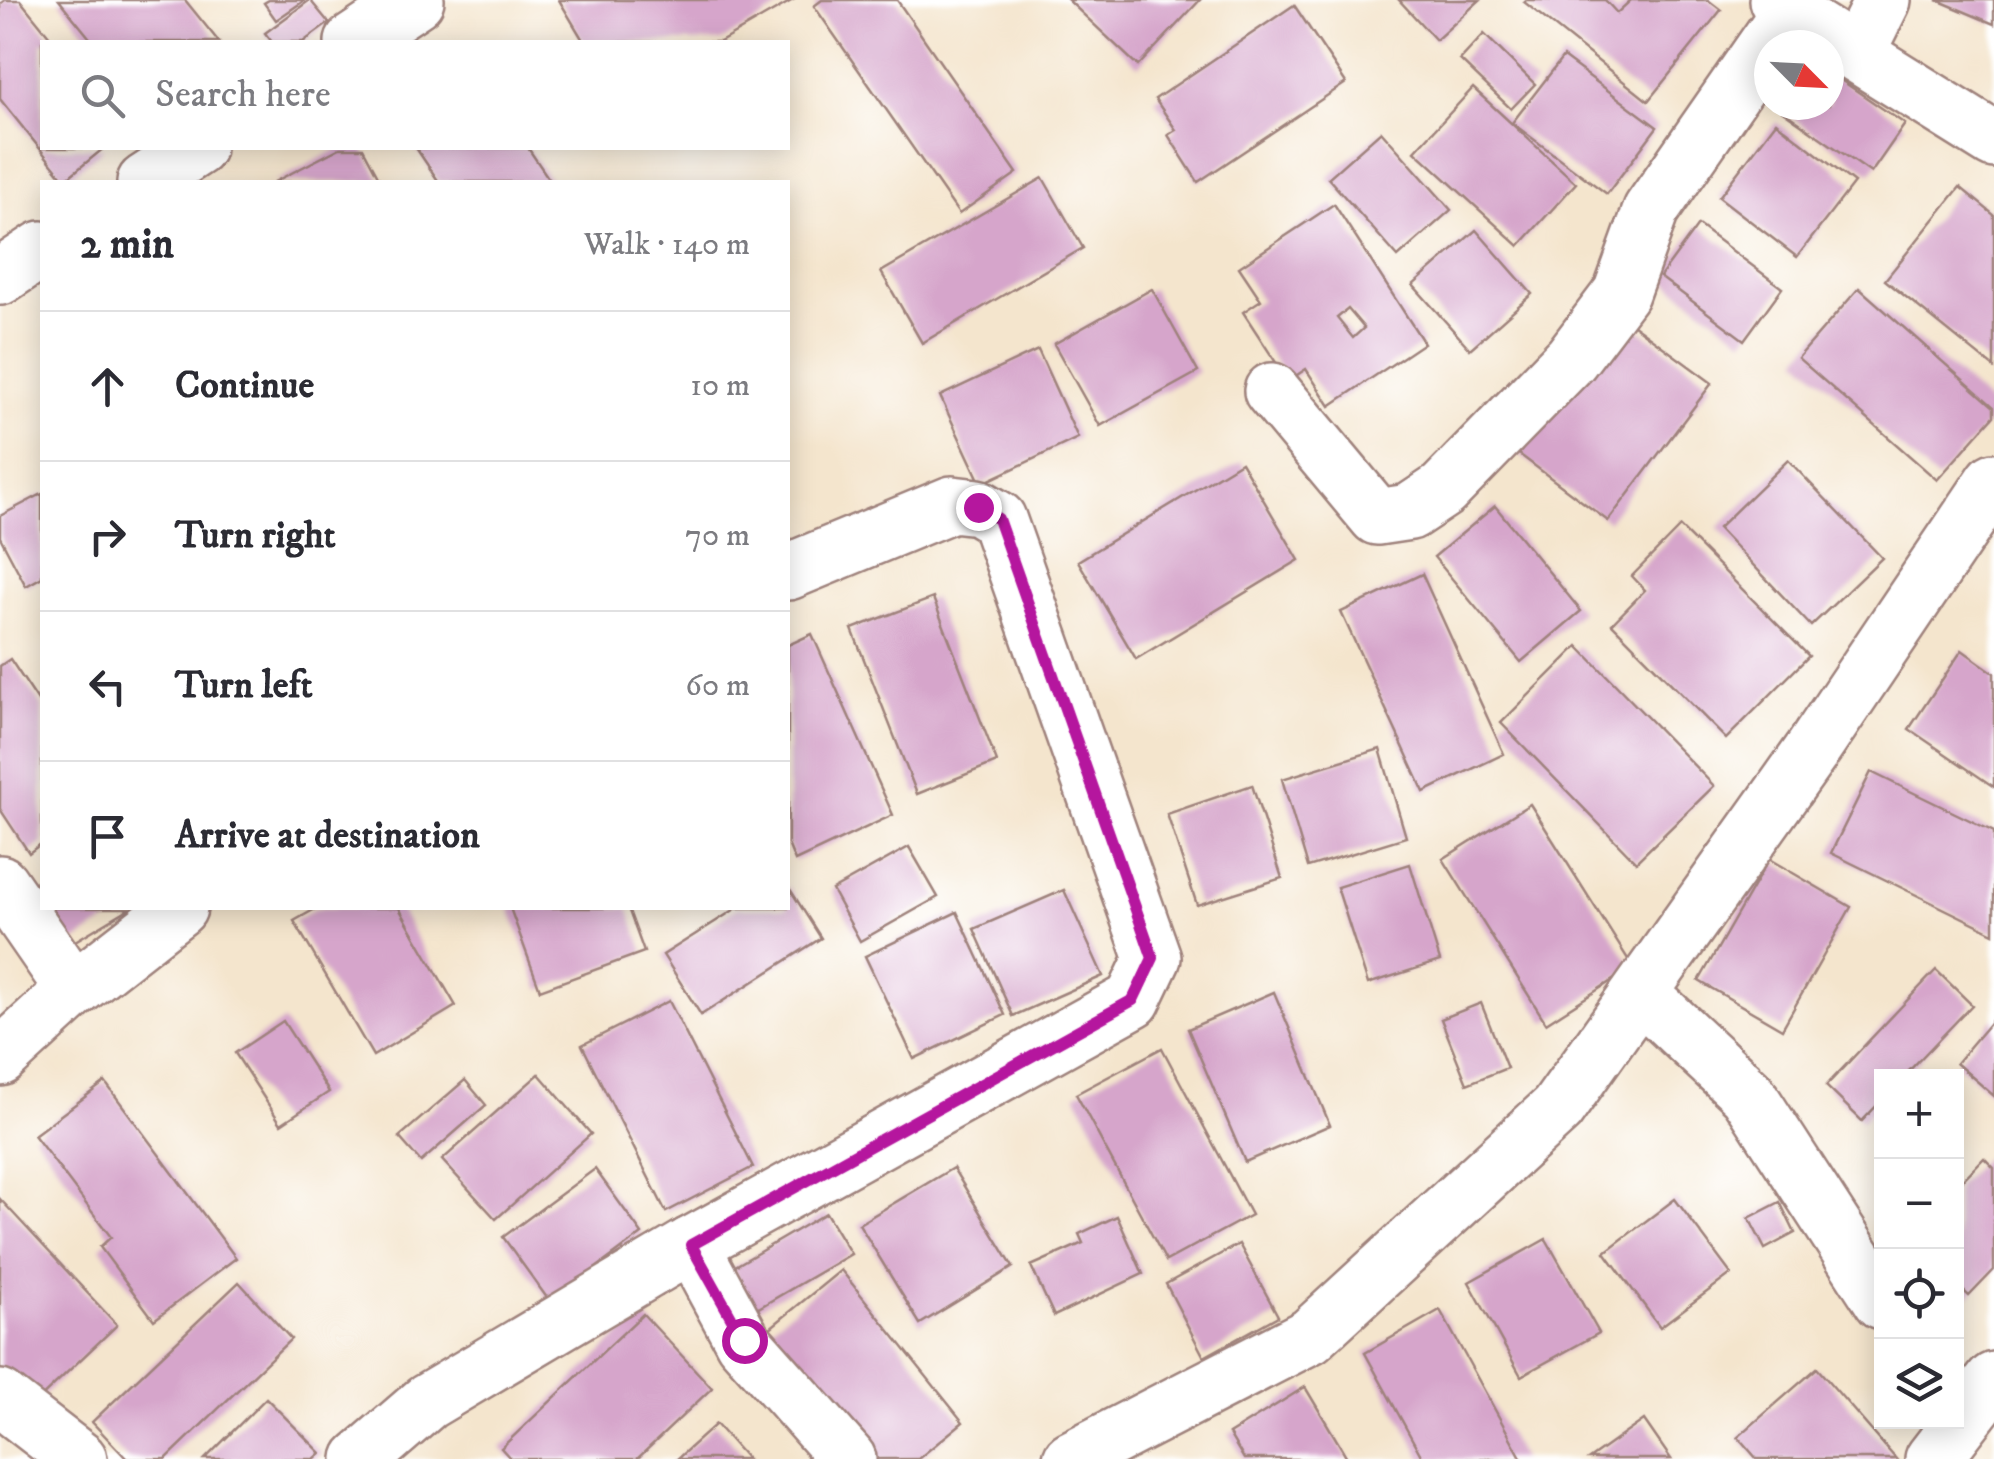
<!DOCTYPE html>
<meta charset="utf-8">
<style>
:root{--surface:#fff;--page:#f7f7f7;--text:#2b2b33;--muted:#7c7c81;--line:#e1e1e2}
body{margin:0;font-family:"IM FELL DW Pica",serif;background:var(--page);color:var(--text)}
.controls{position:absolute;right:30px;bottom:30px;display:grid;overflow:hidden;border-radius:0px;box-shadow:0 5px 25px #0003}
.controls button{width:90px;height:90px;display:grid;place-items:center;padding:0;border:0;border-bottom:2px solid var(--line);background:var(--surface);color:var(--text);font:50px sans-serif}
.compass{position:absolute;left:1754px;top:30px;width:90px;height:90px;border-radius:50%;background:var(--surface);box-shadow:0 5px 25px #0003;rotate:114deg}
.stop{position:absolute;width:30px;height:30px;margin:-22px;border:8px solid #b5179e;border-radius:50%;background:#fff}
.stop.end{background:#b5179e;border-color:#fff;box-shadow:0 2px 10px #0008}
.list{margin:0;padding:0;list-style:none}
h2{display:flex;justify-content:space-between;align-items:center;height:130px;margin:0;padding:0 40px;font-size:42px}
h2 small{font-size:32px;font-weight:400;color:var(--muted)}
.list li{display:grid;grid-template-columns:65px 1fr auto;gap:30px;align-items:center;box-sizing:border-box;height:150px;padding:0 40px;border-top:2px solid var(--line)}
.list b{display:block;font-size:38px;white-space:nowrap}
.list em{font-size:32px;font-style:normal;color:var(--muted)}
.icon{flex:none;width:55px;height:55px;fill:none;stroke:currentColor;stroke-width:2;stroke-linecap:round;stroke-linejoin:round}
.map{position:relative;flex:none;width:1994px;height:1459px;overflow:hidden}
.search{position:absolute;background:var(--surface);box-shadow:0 5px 25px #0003;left:40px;top:40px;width:750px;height:110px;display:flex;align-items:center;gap:25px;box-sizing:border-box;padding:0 35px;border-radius:0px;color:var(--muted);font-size:38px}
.panel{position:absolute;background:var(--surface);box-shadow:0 5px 25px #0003;left:40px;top:180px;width:750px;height:730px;border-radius:0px}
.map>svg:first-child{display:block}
.building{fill:#d6a5cb;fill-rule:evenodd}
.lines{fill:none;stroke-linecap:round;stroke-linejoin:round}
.minor-casing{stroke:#9f827c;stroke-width:60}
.minor{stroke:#fff;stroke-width:55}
.route{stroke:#b5179e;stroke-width:12}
</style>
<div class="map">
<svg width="1994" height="1459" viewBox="0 0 1994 1459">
<rect width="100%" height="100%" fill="#fff"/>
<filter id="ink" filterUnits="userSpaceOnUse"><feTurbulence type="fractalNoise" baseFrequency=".01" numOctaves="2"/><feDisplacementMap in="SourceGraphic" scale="20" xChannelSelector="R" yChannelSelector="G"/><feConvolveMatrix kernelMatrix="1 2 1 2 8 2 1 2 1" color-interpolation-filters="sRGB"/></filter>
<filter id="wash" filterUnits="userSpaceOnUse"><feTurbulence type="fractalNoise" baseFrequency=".0048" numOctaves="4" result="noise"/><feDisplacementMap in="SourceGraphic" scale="40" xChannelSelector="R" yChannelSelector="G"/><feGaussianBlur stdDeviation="2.25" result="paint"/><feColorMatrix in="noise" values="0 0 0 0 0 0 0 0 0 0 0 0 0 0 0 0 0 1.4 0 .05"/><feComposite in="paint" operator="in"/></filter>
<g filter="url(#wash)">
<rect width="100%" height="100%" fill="#f4e5cd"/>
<g id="blocks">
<g class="building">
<path d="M5,0H20L54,42H42V148H104L65,180L0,99V4Z"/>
<path d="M59,0H185L219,42H93Z"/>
<path d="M269,0H305L276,20L264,3Z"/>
<path d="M310,0L329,23L303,42H272L265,33Z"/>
<path d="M559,0H793L720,42H584Z"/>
<path d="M822,0H897L1017,173L959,214L814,6Z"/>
<path d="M1068,0H1200L1138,66Z"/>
<path d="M1399,0H1480L1436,40Z"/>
<path d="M1526,0H1605L1617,13L1631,0H1708L1721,10L1648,101L1524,2Z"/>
<path d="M1937,0H1994V24Z"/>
<path d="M1294,5L1346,83L1198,182L1168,135L1176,130L1155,99Z"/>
<path d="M1484,34L1535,84L1511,109L1460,60Z"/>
<path d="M1563,57L1657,127L1607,194L1512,123Z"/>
<path d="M1829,72L1905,124L1871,173L1774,105H1829Z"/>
<path d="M1473,88L1576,183L1519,246L1415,151Z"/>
<path d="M1776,122L1854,183L1797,257L1719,197Z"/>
<path d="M1381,131L1451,210L1398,257L1328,178Z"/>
<path d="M340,148H363L381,182H274Z"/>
<path d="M416,148H528L551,182H439Z"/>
<path d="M1043,178L1083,248L922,343L881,272Z"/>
<path d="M1960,187L1994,215V368L1885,280Z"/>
<path d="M1334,204L1424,343L1330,406L1306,369L1288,381L1243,312L1261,300L1239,267ZM1348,309L1364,328L1353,338L1337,318Z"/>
<path d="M1698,225L1782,288L1744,340L1660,277Z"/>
<path d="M1476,230L1532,294L1470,349L1413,285Z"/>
<path d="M1859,288L1994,407V416L1937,480L1798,358Z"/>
<path d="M1152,289L1198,372L1100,426L1054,344Z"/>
<path d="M1621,316L1712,383L1608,521L1519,454Z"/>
<path d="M1038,350L1078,438L981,484L940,396Z"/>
<path d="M1788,460L1882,558L1811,626L1718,528Z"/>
<path d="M1241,462L1299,560L1136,659L1078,561Z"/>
<path d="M42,494V577L26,586L0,537V516Z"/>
<path d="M1495,506L1581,611L1521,662L1434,557Z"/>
<path d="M1680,527L1809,656L1726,739L1612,624L1645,590L1632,576Z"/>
<path d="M1422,574L1504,754L1424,792L1341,612Z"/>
<path d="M933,598L997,762L917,794L852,629Z"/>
<path d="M812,634L893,815L795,861L788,844V645Z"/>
<path d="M1578,646L1714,786L1636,862L1501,723Z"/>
<path d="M1962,650L1994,673V787L1909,729Z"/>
<path d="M10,659L42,707V843L29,853L0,809V666Z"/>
<path d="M1380,749L1406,837L1308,867L1282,779Z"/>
<path d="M1871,772L1994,832V933L1831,853Z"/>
<path d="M1252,785L1282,878L1197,905L1167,814Z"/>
<path d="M1530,804L1633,967L1546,1023L1443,859Z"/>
<path d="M909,847L938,897L860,941L832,890Z"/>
<path d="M1769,859L1851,907L1782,1029L1699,981Z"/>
<path d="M1410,864L1440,961L1368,984L1337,887Z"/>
<path d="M788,886L821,938L701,1015L663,955L737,908H788Z"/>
<path d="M1064,890L1103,976L1013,1016L974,929Z"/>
<path d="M49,908H130L70,944Z"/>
<path d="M317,908H399L456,1006L373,1056L294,921Z"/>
<path d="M510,908H628L644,952L540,990Z"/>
<path d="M957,912L1005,1015L914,1059L865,956Z"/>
<path d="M1936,970L1972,1005L1904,1076H1882V1100L1862,1121L1826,1086Z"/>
<path d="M1274,992L1330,1125L1245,1162L1188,1029Z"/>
<path d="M669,1001L753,1167L666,1212L582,1045Z"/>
<path d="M1481,1003L1507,1068L1467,1084L1441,1019Z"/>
<path d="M1994,1018V1096L1956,1063Z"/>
<path d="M283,1021L329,1092L281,1124L235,1053Z"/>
<path d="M1162,1048L1251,1215L1166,1261L1076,1094Z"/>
<path d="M539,1074L591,1134L496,1219L442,1160Z"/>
<path d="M465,1080L486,1105L421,1162L399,1137Z"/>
<path d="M105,1082L236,1258L154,1320L100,1247L111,1237L34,1135Z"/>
<path d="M1984,1158L1994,1168V1270L1969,1296L1956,1284V1187Z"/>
<path d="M953,1168L1013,1267L920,1324L859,1224Z"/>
<path d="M595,1169L642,1234L550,1302L503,1237Z"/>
<path d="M0,1199L117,1325L33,1405L0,1368Z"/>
<path d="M1675,1199L1731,1274L1660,1327L1605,1252Z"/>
<path d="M1780,1202L1795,1233L1765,1249L1749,1218Z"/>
<path d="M826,1213L851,1254L755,1310L732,1268Z"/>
<path d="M1117,1216L1143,1274L1054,1316L1031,1266L1083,1243L1079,1234Z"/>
<path d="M1546,1239L1599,1333L1521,1376L1469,1282Z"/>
<path d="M1239,1244L1278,1316L1204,1357L1166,1284Z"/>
<path d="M841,1270L963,1422L918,1459H873L769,1329Z"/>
<path d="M239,1282L291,1339L166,1459H127L92,1422Z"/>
<path d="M1440,1310L1522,1459H1423L1365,1353Z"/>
<path d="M643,1314L712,1388L637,1459H511L501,1448Z"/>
<path d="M1817,1368L1896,1459H1757L1738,1437Z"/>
<path d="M1305,1387L1348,1459H1244L1229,1434Z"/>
<path d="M266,1398L321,1453L314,1459H205Z"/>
<path d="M1644,1420L1671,1459H1589Z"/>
<path d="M716,1424L747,1459H677Z"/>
</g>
</g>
</g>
<g filter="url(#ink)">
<use href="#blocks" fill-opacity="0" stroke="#9f827c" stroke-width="2.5"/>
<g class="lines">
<defs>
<g id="minor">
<path d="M1777,0L1789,12L1994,140"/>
<path d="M353,42L416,0"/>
<path d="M1857,52L1883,0"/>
<path d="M145,182L197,148"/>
<path d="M0,277L42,249"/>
<path d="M1272,391L1377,517L1410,512L1443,490L1571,359L1621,293L1651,210L1789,12"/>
<path d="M0,883L74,990"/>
<path d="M1641,994L1748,1094L1882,1301"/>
<path d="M0,1058L74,990L179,908"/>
<path d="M691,1245L743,1341L848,1459"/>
<path d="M0,1398L79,1459"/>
<path d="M361,1459L427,1402L691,1245L1133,1000L1153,958L998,519L978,507L952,504L788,572"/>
<path d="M1071,1459L1310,1336L1557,1109L1811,752L1994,481"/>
<path d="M1933,1459L1994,1380"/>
</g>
</defs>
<use href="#minor" class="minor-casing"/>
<use href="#minor" class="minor"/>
</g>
</g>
<g class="lines" filter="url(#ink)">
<path class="route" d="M744,1340L691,1245L1133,1000L1153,958L998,519L978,507"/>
</g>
</svg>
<div class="controls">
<button>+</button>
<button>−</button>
<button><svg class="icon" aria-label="locate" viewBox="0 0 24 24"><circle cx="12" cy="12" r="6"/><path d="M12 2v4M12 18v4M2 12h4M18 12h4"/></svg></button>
<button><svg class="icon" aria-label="layers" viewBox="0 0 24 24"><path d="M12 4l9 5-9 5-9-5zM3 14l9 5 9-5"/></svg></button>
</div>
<svg class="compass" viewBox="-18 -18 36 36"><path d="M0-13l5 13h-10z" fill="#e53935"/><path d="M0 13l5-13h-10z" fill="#7c7c81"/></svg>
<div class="stop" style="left:744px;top:1340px"></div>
<div class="stop end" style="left:978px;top:507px"></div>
<div class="search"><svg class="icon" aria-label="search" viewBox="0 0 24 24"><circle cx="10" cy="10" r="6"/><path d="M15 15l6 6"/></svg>Search here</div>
<section class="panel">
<h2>2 min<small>Walk · 140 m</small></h2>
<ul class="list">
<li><svg class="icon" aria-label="ahead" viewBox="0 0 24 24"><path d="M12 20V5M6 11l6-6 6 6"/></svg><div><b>Continue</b></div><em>10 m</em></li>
<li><svg class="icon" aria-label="right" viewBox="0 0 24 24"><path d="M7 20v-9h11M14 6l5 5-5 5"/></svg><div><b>Turn right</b></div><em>70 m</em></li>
<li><svg class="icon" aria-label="left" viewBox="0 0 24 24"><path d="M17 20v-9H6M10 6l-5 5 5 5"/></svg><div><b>Turn left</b></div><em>60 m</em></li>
<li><svg class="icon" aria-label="arrive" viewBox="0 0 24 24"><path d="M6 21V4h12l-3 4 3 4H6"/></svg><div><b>Arrive at destination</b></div></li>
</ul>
</section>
</div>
